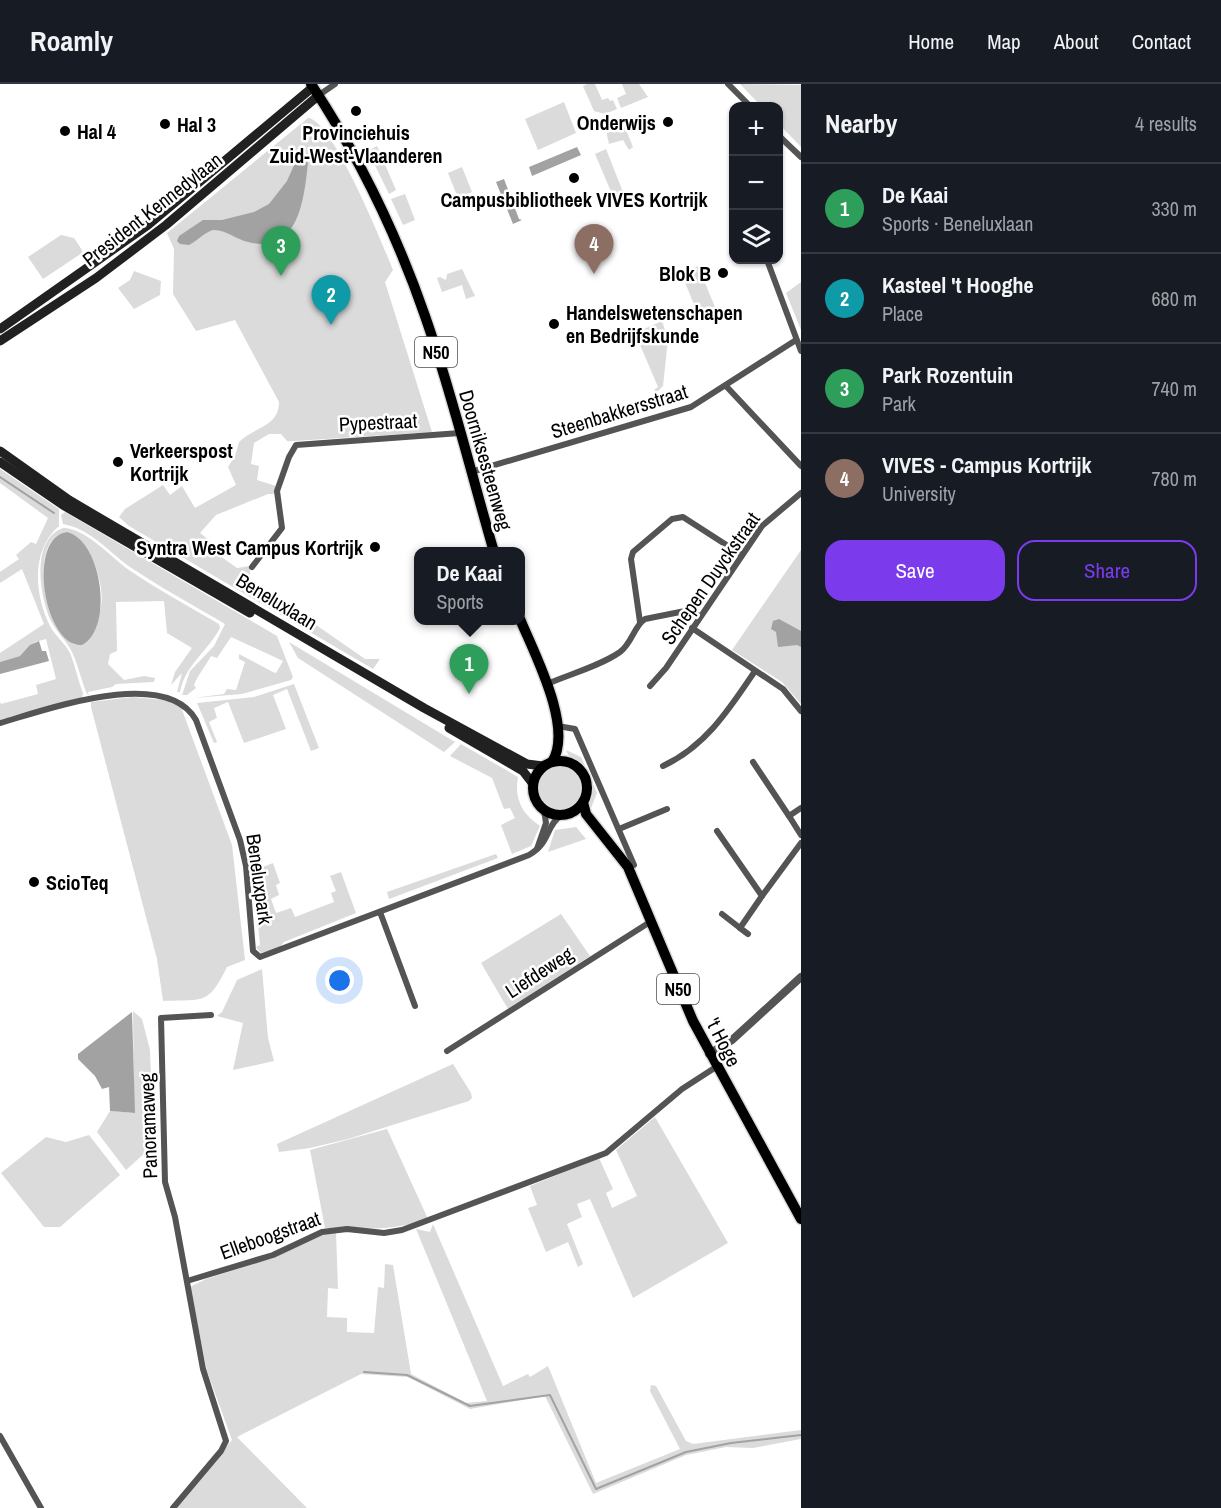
<!DOCTYPE html>
<meta charset="utf-8">
<style>
:root{--surface:#171b24;--page:#242831;--text:#f1f3f6;--muted:#9ea1a6;--line:#363941;--accent:#7c3aed}
body{margin:0;font-family:"Archivo Narrow",sans-serif;background:var(--page);color:var(--text)}
.controls{position:absolute;right:18px;top:18px;display:grid;overflow:hidden;border-radius:12px;box-shadow:0 2px 4px #0004}
.controls button{width:54px;height:54px;display:grid;place-items:center;padding:0;border:0;border-bottom:2px solid var(--line);background:var(--surface);color:var(--text);font:30px sans-serif}
.you{position:absolute;left:340px;top:897px;width:21px;height:21px;margin:-15px;border:4px solid #fff;border-radius:50%;background:#1a73e8;box-shadow:0 0 0 9px #1a73e833}
.badge{display:grid;place-items:center;width:39px;height:39px;border-radius:50%;background:var(--accent);color:#fff;font-size:20px;font-weight:700}
.pin{position:absolute;translate:-50% -50px;filter:drop-shadow(0 2px 3px #0008)}
.pin::after{content:'';position:absolute;top:32px;width:21px;height:18px;background:inherit;clip-path:polygon(0 0,100% 0,50% 100%)}
.popup{position:absolute;left:414px;top:463px;width:111px;height:78px;box-sizing:border-box;display:grid;place-content:center;border-radius:12px;background:var(--surface);filter:drop-shadow(0 2px 4px #0005);font-size:20px;white-space:nowrap;color:var(--muted)}
.popup b{font-size:22px;color:var(--text)}
.popup::after{content:'';position:absolute;left:50%;top:100%;margin-left:-12px;border:12px solid transparent;border-top-color:var(--surface)}
.list{margin:0;padding:0;list-style:none}
h2{display:flex;justify-content:space-between;align-items:center;height:78px;margin:0;padding:0 24px;font-size:26px}
h2 small{font-size:20px;font-weight:400;color:var(--muted)}
.list li{display:grid;grid-template-columns:39px 1fr auto;gap:18px;align-items:center;box-sizing:border-box;height:90px;padding:0 24px;border-top:2px solid var(--line)}
.list b{display:block;font-size:22px;white-space:nowrap}
.list p{margin:0;font-size:20px;white-space:nowrap;color:var(--muted)}
.list em{font-size:20px;font-style:normal;color:var(--muted)}
.actions{display:flex;gap:12px;padding:18px 24px}
.actions a{flex:1;padding:14px 0;border:2px solid var(--accent);border-radius:18px;text-align:center;font-size:21px;color:var(--accent)}
.actions .main{background:var(--accent);color:#fff}
.icon{flex:none;width:33px;height:33px;fill:none;stroke:currentColor;stroke-width:2;stroke-linecap:round;stroke-linejoin:round}
.map{position:relative;flex:none;width:801px;height:1424px;overflow:hidden}
header{display:flex;align-items:center;gap:36px;box-sizing:border-box;height:84px;padding:0 30px;background:var(--surface);border-bottom:2px solid var(--line)}
header strong{font-size:28px}
nav{display:flex;gap:33px;margin-inline-start:auto;font-size:21px}
main{display:flex}
aside{flex:1;background:var(--surface)}
.map>svg:first-child{display:block}
.green{fill:#dbdbdb;fill-rule:evenodd}
.water{fill:#a2a2a2}
.lines{fill:none;stroke-linecap:round;stroke-linejoin:round}
.stream{stroke:#a2a2a2;stroke-width:2}
.primary-casing{stroke:#dbdbdb;stroke-width:13}
.minor{stroke:#545454;stroke-width:6}
.tertiary{stroke:#545454;stroke-width:8}
.secondary{stroke:#212121;stroke-width:9}
.primary{stroke:#000;stroke-width:10}
.poi-dot{fill:#000;stroke:#fff;stroke-width:2}
.labels{text-anchor:middle;dominant-baseline:central;stroke-width:5;stroke-linejoin:round;paint-order:stroke}
.shield{fill:#fff;stroke:#4c4c4c;stroke-width:1.5}
.shield-label{font-size:18px;font-weight:bold;fill:#000}
.poi-label{font-size:20px;font-weight:bold;fill:#000;stroke:#fff;text-anchor:start}
.street-label{font-size:20px;fill:#000;stroke:#fff}
</style>
<header>
<strong>Roamly</strong>
<nav><a>Home</a><a>Map</a><a>About</a><a>Contact</a></nav>
</header>
<main>
<div class="map">
<svg width="801" height="1424" viewBox="0 0 801 1424">
<rect width="100%" height="100%" fill="#fff"/>
<g class="green">
<path d="M587,0H595L602,16L608,14L610,17L613,16L617,25L605,30L594,27L583,2Z"/>
<path d="M622,0H639L648,13L621,24L617,14L626,10Z"/>
<path d="M740,0L801,1V63L779,40L778,22H761Z"/>
<path d="M564,18L576,49L538,66L525,35Z"/>
<path d="M308,34C332,35 383,161 393,186L385,198L432,348L295,357H287L281,350H269L254,359L251,380L259,382L257,396L276,402L274,410H268L216,431L200,449L218,463L216,469L237,484L250,482V495L365,575H380L373,585L129,442L119,433L125,425L163,401L170,411L182,402L195,424L236,401L228,383L235,372L239,358C254,343 279,343 279,318L235,236L196,247L173,210L174,165L167,149Z"/>
<path d="M622,36L633,63L629,66L623,56L609,60L605,42Z"/>
<path d="M377,62L396,106L389,110L368,67Z"/>
<path d="M606,65L625,113L615,117L595,70Z"/>
<path d="M462,83L472,108L458,114L448,89Z"/>
<path d="M405,110L415,136L403,141L391,115Z"/>
<path d="M61,151L74,154L82,166V169L43,195L28,173Z"/>
<path d="M698,182L715,223L698,230L681,189Z"/>
<path d="M462,185L475,212L466,215L462,201L442,208L437,194L440,193L446,196L447,190Z"/>
<path d="M134,187L161,197L160,211L134,225L118,204L130,196Z"/>
<path d="M801,198V246L786,209Z"/>
<path d="M662,237L668,255L663,302L657,308L654,306L658,303L635,249Z"/>
<path d="M0,385L59,425V442C31,466 34,510 50,542C55,552 65,559 70,569C75,581 78,596 83,609L82,614L0,636V618L1,620L38,610L36,601L56,595L46,555L35,558L20,572L0,578V569L44,540L22,485L0,499V488L19,475L16,471L31,458L36,460L48,434L0,399Z"/>
<path d="M65,428L277,552L293,593L291,596L242,610L193,614L224,610L227,605L236,606L245,578L239,575V570L273,588L276,589L283,577L231,553L217,574L211,572C205,583 198,591 194,601L196,604L187,611H182L190,587L214,562L225,540C195,522 163,505 133,485C110,470 92,445 63,440L61,431Z"/>
<path d="M63,444C87,444 113,476 132,488C160,507 190,523 219,540L220,544C208,567 185,581 180,608H177L182,589L171,601L175,588L192,564L167,549L164,517L116,518L117,567L110,570L108,580L124,596L144,592L155,594L154,598L116,600L112,603L88,608L89,612L86,608C81,595 78,581 72,568C67,557 57,549 51,537C40,513 30,456 63,444ZM67,448C91,455 109,508 99,530C94,541 83,552 76,561C46,548 26,453 67,448Z"/>
<path d="M801,466V620L782,598L732,566Z"/>
<path d="M289,558L455,658L444,668L298,574Z"/>
<path d="M294,600L319,664L311,667L287,605L273,611L286,645L244,659L228,618L214,624L217,634L209,638L217,658L214,659L197,619L254,613Z"/>
<path d="M133,613L165,616L181,623L232,761L245,876L227,883C208,922 203,915 163,917L157,875L91,623V618Z"/>
<path d="M461,660L518,693C514,715 522,730 540,742L531,762L512,770L501,741L515,734L510,724L504,725L492,694L450,672Z"/>
<path d="M566,666L581,673L597,709L589,729C585,716 592,705 587,692C582,681 570,678 566,666Z"/>
<circle cx="559" cy="704" r="22"/>
<path d="M576,743L586,755L548,768L555,746Z"/>
<path d="M496,770L498,774L389,815L387,808Z"/>
<path d="M273,779L280,799L276,801L279,811L271,815L276,829L291,824L295,833L334,818L331,809L336,807L330,792L341,788L356,829L284,858L278,865L261,869L256,863L260,861L253,787Z"/>
<path d="M561,830L590,872L508,925L481,879Z"/>
<path d="M262,885L268,954L274,977L233,986L243,939L217,932L222,928L237,896Z"/>
<path d="M133,927L142,935L150,966L153,1052L147,1067L126,1086L97,1048L110,1027L134,1029Z"/>
<path d="M453,980L471,1009L472,1014L469,1017L348,1055L310,1064L279,1068L277,1060Z"/>
<path d="M655,1033L728,1159L633,1214L590,1115L577,1120L582,1133L567,1140L583,1180L578,1183L568,1158L546,1168L528,1124L537,1121L530,1102L599,1074L613,1105L606,1109L612,1124L637,1112L616,1066Z"/>
<path d="M387,1045L428,1135C390,1148 364,1144 325,1144L310,1066Z"/>
<path d="M89,1051L120,1091L60,1143H44L1,1089L46,1053L66,1058Z"/>
<path d="M433,1140L503,1302L528,1290L530,1293L548,1282L596,1399L680,1365L650,1307L651,1301L656,1302L686,1357L693,1360L801,1346V1355L753,1364L726,1363L686,1371L593,1410L545,1312L470,1325L408,1293L361,1290L237,1353L307,1424H176L232,1356L207,1287L190,1203L206,1195L275,1173L327,1149L336,1148L338,1205L328,1204L327,1233L347,1234V1248L374,1249L378,1203L384,1204L385,1180L393,1181L411,1290L466,1319L487,1317L416,1145L430,1148Z"/>
</g>
<g class="water">
<path d="M577,63L581,71L532,92L529,83Z"/>
<path d="M304,76L308,79C304,115 299,171 248,158C238,156 224,145 213,146C205,148 197,157 189,161L180,160L177,157L179,152L203,136H222L254,128L269,120L287,97L295,79Z"/>
<path d="M504,95L519,135L522,136L513,140L496,98Z"/>
<path d="M67,448C102,457 114,544 82,561C44,564 26,453 67,448Z"/>
<path d="M779,535L801,547V563L797,561L778,563L776,548L771,545L773,537Z"/>
<path d="M39,557L42,567H46L49,577L0,590V578L20,572L30,561Z"/>
<path d="M132,928L135,1029L110,1027L109,1003L102,1005L95,992L78,975V970Z"/>
</g>
<g class="lines">
<g class="stream">
<path d="M0,393L54,429"/>
<path d="M364,1288L407,1291L470,1322L550,1311L596,1405L686,1368L731,1359L801,1351"/>
</g>
<defs>
<g id="primary">
<path d="M311,0C358,71 397,151 425,232C452,309 471,389 494,468"/>
<path d="M520,535C534,569 574,644 552,678"/>
<circle cx="560" cy="704" r="27"/>
<path d="M583,718L586,730L628,783L693,937L801,1135"/>
</g>
</defs>
<use href="#primary" class="primary-casing"/>
<g class="minor">
<path d="M728,0L750,22"/>
<path d="M319,11L335,0"/>
<path d="M778,51L801,73"/>
<path d="M767,176L801,267"/>
<path d="M726,302L801,382"/>
<path d="M471,388L691,323L796,256"/>
<path d="M252,483L282,444L277,407L289,373L296,361L460,349"/>
<path d="M640,538L631,475L633,468L672,435L683,433L742,471"/>
<path d="M692,544L783,605L801,627"/>
<path d="M547,600C570,590 600,582 620,568C632,559 634,542 645,535L690,526L699,532"/>
<path d="M650,602L666,584L762,442L801,409"/>
<path d="M0,639C46,626 165,582 196,636L240,756L246,782L253,867L260,873L529,771C551,758 545,743 561,731"/>
<path d="M558,642L575,645L634,781"/>
<path d="M753,678L789,732L801,724"/>
<path d="M663,682C706,662 730,624 755,587"/>
<path d="M789,732L801,751"/>
<path d="M619,745L667,725"/>
<path d="M717,747L762,812L801,759"/>
<path d="M537,765L546,739L544,726"/>
<path d="M380,828L415,922"/>
<path d="M722,830L740,844"/>
<path d="M748,850L740,844L762,812"/>
<path d="M447,967L650,838"/>
<path d="M187,1197L273,1171L322,1148L347,1145L384,1149L402,1146L606,1069L682,1005L716,983"/>
<path d="M0,1352L41,1424"/>
<path d="M173,1424L221,1367L226,1357L203,1285L175,1133L165,1098L161,934L211,931"/>
</g>
<path class="tertiary" d="M709,970L732,956L801,893"/>
<g class="secondary">
<path d="M0,245L148,141L313,3"/>
<path d="M0,257L96,194L166,141L319,11"/>
<path d="M0,367L69,416L424,624L527,680L543,682"/>
<path d="M0,378L63,421L250,529"/>
<path d="M449,644L523,687L533,700"/>
</g>
<use href="#primary" class="primary"/>
</g>
<g class="poi-dot">
<circle cx="356" cy="27" r="6"/>
<circle cx="668" cy="38" r="6"/>
<circle cx="165" cy="40" r="6"/>
<circle cx="65" cy="47" r="6"/>
<circle cx="574" cy="94" r="6"/>
<circle cx="723" cy="189" r="6"/>
<circle cx="554" cy="240" r="6"/>
<circle cx="118" cy="378" r="6"/>
<circle cx="375" cy="463" r="6"/>
<circle cx="34" cy="798" r="6"/>
</g>
<g class="labels">
<g class="shield">
<rect x="415" y="253" width="42" height="30" rx="4.5"/>
<rect x="657" y="890" width="42" height="30" rx="4.5"/>
</g>
<g class="shield-label">
<text x="436" y="268">N50</text>
<text x="678" y="905">N50</text>
</g>
<g class="poi-label">
<text x="656" y="38" text-anchor="end">Onderwijs</text>
<text x="177" y="40">Hal 3</text>
<text x="77" y="47">Hal 4</text>
<text x="356" y="48" text-anchor="middle">Provinciehuis<tspan x="356" dy="23">Zuid-West-Vlaanderen</tspan></text>
<text x="574" y="115" text-anchor="middle">Campusbibliotheek VIVES Kortrijk</text>
<text x="711" y="189" text-anchor="end">Blok B</text>
<text x="566" y="228">Handelswetenschapen<tspan x="566" dy="23">en Bedrijfskunde</tspan></text>
<text x="130" y="366">Verkeerspost<tspan x="130" dy="23">Kortrijk</tspan></text>
<text x="363" y="463" text-anchor="end">Syntra West Campus Kortrijk</text>
<text x="46" y="798">ScioTeq</text>
</g>
<g class="street-label">
<text transform="translate(152 125) rotate(-38)">President Kennedylaan</text>
<text transform="translate(619 327) rotate(-17)">Steenbakkersstraat</text>
<text transform="translate(378 338) rotate(-3)">Pypestraat</text>
<text transform="translate(486 376) rotate(74)">Doorniksesteenweg</text>
<text transform="translate(710 494) rotate(-55)">Schepen Duyckstraat</text>
<text transform="translate(277 517) rotate(31)">Beneluxlaan</text>
<text transform="translate(260 795) rotate(82)">Beneluxpark</text>
<text transform="translate(539 888) rotate(-33)">Liefdeweg</text>
<text transform="translate(724 958) rotate(63)">'t Hoge</text>
<text transform="translate(148 1042) rotate(-92)">Panoramaweg</text>
<text transform="translate(270 1151) rotate(-20)">Elleboogstraat</text>
</g>
</g>
</svg>
<div class="controls">
<button>+</button>
<button>−</button>
<button><svg class="icon" aria-label="layers" viewBox="0 0 24 24"><path d="M12 4l9 5-9 5-9-5zM3 14l9 5 9-5"/></svg></button>
</div>
<div class="you"></div>
<div class="pin badge" style="left:469px;top:610px;background:#2e9e5b">1</div>
<div class="popup"><b>De Kaai</b>Sports</div>
<div class="pin badge" style="left:331px;top:241px;background:#0f9aa8">2</div>
<div class="pin badge" style="left:281px;top:192px;background:#2e9e5b">3</div>
<div class="pin badge" style="left:594px;top:190px;background:#8d6e63">4</div>
</div>
<aside>
<h2>Nearby<small>4 results</small></h2>
<ul class="list">
<li><span class="badge" style="background:#2e9e5b">1</span><div><b>De Kaai</b><p>Sports · Beneluxlaan</p></div><em>330 m</em></li>
<li><span class="badge" style="background:#0f9aa8">2</span><div><b>Kasteel 't Hooghe</b><p>Place</p></div><em>680 m</em></li>
<li><span class="badge" style="background:#2e9e5b">3</span><div><b>Park Rozentuin</b><p>Park</p></div><em>740 m</em></li>
<li><span class="badge" style="background:#8d6e63">4</span><div><b>VIVES - Campus Kortrijk</b><p>University</p></div><em>780 m</em></li>
</ul>
<div class="actions"><a class="main">Save</a><a>Share</a></div>
</aside>
</main>
